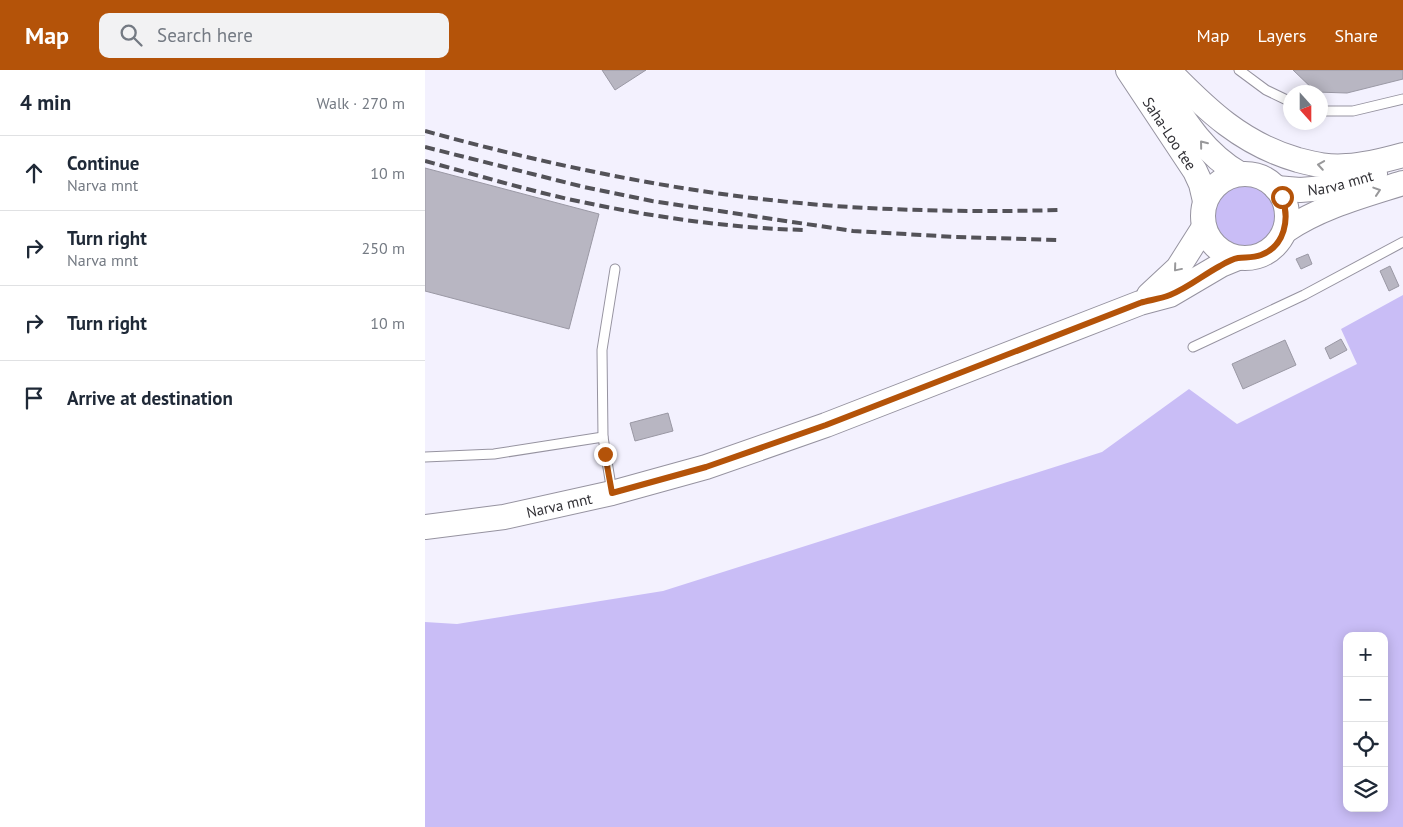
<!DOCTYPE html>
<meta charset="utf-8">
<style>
:root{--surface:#fff;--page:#f2f2f3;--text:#1f2937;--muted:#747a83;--line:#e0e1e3;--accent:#b45309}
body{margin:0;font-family:"PT Sans",sans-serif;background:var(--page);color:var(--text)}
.controls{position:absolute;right:15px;bottom:15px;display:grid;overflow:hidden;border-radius:10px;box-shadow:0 2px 12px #0003}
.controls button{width:45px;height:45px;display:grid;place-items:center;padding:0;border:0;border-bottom:1px solid var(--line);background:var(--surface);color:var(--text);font:25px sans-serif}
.compass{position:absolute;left:858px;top:15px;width:45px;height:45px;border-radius:50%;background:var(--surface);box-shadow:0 2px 12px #0003;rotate:159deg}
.stop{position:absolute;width:15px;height:15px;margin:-11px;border:4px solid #b45309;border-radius:50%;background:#fff}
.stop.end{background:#b45309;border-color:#fff;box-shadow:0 1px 5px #0008}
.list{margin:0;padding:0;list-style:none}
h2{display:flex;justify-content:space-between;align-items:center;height:65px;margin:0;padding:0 20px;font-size:21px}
h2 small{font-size:16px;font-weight:400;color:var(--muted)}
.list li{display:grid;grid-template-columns:32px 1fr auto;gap:15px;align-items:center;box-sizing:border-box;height:75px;padding:0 20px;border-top:1px solid var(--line)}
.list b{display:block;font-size:19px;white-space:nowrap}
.list p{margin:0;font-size:16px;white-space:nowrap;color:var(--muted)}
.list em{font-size:16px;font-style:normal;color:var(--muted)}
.icon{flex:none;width:28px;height:28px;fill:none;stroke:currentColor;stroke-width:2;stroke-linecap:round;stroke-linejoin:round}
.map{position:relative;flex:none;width:978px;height:757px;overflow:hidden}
header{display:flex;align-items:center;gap:30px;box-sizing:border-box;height:70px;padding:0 25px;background:var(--accent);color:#fff}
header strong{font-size:24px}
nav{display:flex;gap:28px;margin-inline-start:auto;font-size:18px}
.search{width:350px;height:45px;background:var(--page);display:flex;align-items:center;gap:12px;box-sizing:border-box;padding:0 18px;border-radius:10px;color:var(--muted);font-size:19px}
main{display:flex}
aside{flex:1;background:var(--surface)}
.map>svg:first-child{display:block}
.green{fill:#c9bdf6;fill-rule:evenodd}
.building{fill:#b8b6c2;stroke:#9a98a4}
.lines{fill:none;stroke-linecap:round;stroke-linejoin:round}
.service-casing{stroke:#9693a0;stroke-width:11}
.secondary-casing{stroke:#9693a0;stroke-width:26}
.service{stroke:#fff;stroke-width:9}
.secondary{stroke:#fff;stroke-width:24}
.rail{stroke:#535258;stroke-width:4;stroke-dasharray:10 5;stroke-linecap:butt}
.oneway{stroke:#98989a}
.route{stroke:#b45309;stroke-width:6}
.labels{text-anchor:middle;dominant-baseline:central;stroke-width:5;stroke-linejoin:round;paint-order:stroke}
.street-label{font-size:15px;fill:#313035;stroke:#f3f1fe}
</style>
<header>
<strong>Map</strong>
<div class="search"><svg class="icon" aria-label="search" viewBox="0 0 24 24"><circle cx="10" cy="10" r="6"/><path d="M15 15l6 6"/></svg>Search here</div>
<nav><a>Map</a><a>Layers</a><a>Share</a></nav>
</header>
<main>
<aside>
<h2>4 min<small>Walk · 270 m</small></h2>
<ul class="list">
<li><svg class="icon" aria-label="ahead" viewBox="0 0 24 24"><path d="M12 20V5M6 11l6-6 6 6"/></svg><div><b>Continue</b><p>Narva mnt</p></div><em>10 m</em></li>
<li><svg class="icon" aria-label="right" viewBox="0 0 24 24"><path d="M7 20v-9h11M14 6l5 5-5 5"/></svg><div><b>Turn right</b><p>Narva mnt</p></div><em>250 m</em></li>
<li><svg class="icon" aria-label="right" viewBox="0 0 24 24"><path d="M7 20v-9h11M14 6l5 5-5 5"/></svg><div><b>Turn right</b></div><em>10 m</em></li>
<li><svg class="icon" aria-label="arrive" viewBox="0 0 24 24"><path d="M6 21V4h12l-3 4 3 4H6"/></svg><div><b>Arrive at destination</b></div></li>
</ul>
</aside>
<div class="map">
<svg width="978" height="757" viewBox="0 0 978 757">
<rect width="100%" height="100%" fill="#f3f1fe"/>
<g class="green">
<circle cx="820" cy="146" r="30"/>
<path d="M978,225V757H0V552L32,554L238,521L677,382L764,319L812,354L932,294L916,259ZM922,566H959V738H922Z"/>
</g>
<g class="building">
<path d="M177,0H221L190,20Z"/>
<path d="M868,0H978V9L922,23L891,22Z"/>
<path d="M0,98L174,144L144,259L0,221Z"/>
<path d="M883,184L887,194L876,199L871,189Z"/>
<path d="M965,196L974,216L964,221L955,201Z"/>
<path d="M916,269L922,280L905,289L900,278Z"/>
<path d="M860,270L871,295L818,319L807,294Z"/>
<path d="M243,343L248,361L210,371L205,353Z"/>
</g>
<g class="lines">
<defs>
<g id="service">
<path d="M814,0L841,20L866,32"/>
<path d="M896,41H928L978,29"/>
<path d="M768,277L879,225L978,172"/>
<path d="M0,387L69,384L178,367"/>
<path d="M187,422L178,367L177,280L190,199"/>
</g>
<g id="secondary">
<path id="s1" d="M703,0L770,101L776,114L780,131"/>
<path d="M727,0C753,39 773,80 815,104"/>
<path d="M743,0C782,40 817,74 873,90C889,94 905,98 922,96C941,95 960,90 978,85"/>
<circle cx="820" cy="146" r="42"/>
<path id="s2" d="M851,118L875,120L900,118L950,104"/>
<path d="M860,161C895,137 937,126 978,113"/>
<path d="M724,225L753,198L779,157"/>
<path id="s3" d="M0,457L79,447L187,423L281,397L401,355L715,233L745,225L796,195L813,188"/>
</g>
</defs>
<use href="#service" class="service-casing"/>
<use href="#secondary" class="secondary-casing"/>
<use href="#service" class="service"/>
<use href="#secondary" class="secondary"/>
<g class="rail">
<path d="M0,61C138,99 281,128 425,137C494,141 564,142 633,140"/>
<path d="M0,77L159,117L227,131L428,161L531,167L634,170"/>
<path d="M0,91C48,104 95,118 143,129C221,146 301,158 380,160"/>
</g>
</g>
<defs><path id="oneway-chevron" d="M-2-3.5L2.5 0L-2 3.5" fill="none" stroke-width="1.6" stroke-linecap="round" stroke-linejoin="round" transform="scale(1.25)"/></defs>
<g class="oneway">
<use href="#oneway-chevron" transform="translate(778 74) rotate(-129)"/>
<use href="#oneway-chevron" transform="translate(896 95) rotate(-171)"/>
<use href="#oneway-chevron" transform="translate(952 121) rotate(-18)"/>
<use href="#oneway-chevron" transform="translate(752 198) rotate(130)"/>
</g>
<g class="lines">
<path class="route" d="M180,384L187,423L281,397L401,355L715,233C725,230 735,229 745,225C763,218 778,205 795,196C800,193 807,189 813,188C821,187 828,188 836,185C860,176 865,149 857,127"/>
</g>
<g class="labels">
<g class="street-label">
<text stroke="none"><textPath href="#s1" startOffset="76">Saha-Loo tee</textPath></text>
<text stroke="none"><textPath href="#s2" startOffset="65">Narva mnt</textPath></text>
<text stroke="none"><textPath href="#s3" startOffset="136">Narva mnt</textPath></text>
</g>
</g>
</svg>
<div class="controls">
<button>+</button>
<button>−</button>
<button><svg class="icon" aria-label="locate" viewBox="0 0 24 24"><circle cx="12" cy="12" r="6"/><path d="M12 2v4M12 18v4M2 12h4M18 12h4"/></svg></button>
<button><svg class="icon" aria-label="layers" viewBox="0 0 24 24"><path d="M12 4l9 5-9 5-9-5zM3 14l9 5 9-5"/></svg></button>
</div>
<svg class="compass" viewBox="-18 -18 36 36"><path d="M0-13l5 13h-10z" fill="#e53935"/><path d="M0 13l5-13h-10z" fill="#747a83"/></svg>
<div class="stop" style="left:857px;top:127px"></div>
<div class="stop end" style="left:180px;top:384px"></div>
</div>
</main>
